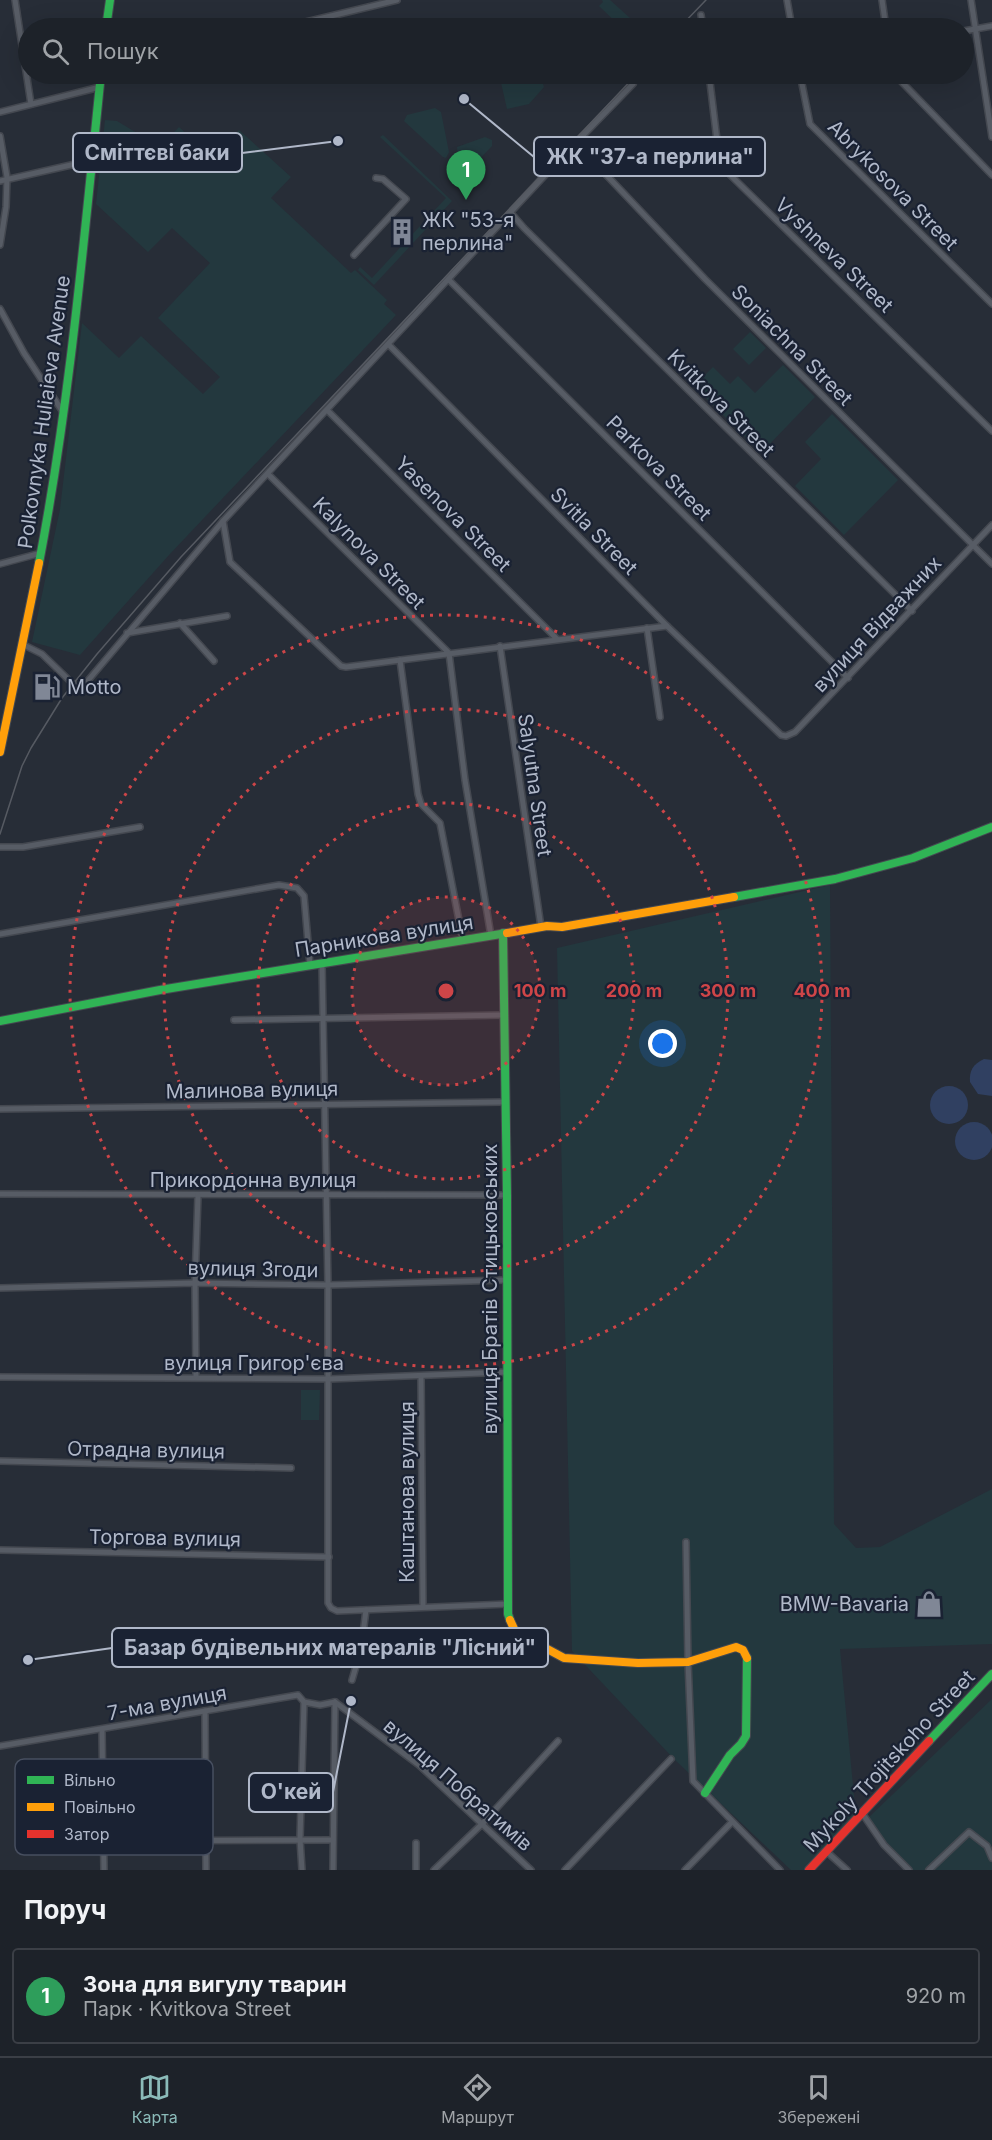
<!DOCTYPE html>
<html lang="uk">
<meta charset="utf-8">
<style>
:root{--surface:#1d2229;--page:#252a31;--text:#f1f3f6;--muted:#a0a4a8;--line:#3b3f46;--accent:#8bbbb9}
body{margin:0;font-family:Inter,sans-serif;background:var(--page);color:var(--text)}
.you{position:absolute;left:663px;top:1044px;width:21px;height:21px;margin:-15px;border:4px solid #fff;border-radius:50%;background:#1a73e8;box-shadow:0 0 0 9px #1a73e833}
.badge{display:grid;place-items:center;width:39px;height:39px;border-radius:50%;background:var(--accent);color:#fff;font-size:20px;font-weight:700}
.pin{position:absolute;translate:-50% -50px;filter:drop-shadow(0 2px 3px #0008)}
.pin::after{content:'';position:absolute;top:32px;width:21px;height:18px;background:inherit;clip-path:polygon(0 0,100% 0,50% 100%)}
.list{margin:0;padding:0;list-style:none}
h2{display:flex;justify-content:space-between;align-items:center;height:78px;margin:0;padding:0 24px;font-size:26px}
h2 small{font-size:20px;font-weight:400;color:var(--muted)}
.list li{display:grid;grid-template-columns:39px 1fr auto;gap:18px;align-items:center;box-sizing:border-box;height:96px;margin:0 12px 12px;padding:0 12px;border:2px solid var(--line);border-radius:6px}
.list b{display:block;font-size:22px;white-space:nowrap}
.list p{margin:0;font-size:20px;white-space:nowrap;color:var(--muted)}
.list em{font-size:20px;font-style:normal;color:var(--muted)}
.icon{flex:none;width:33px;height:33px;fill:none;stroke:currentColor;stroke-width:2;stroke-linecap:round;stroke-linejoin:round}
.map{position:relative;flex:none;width:992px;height:1870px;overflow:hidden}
.search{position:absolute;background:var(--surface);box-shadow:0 6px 24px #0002;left:18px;right:18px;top:18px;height:66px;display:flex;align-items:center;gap:15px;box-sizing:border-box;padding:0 21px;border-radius:33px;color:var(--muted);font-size:22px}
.sheet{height:186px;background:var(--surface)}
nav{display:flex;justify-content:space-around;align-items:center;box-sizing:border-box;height:84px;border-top:2px solid var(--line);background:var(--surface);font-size:16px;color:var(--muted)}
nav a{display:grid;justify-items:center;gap:3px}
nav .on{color:var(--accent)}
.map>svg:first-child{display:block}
.green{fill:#23383e}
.water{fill:#304061}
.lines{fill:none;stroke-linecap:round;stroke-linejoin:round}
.street-casing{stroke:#444850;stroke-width:8}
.fast-casing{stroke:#444850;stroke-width:10}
.slow-casing{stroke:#444850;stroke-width:10}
.jam-casing{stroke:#444850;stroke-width:10}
.street{stroke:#575c65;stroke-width:5}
.fast{stroke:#30b455;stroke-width:8}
.slow{stroke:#ff9f0a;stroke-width:8}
.jam{stroke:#e5322d;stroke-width:8}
.tram{stroke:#565a62;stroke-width:1.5}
.ring{fill:none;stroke:#ce4548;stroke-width:3;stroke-dasharray:3 6}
.labels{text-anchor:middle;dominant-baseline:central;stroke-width:4.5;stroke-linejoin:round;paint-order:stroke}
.street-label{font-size:20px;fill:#b0b8c9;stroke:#1a2233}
.poi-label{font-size:20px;fill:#b0b8c9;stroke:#1a2233;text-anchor:start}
.key{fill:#1a2233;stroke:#474f60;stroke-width:1.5}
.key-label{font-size:16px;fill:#b0b8c9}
.centre{fill:#ce4548;stroke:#1a2233;stroke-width:3}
.ring-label{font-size:18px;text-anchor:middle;font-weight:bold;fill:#ce4548;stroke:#1a2233;stroke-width:4.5;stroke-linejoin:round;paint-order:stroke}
.leader{fill:none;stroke:#b0b8c9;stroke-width:2}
.callout-dot{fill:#b0b8c9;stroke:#1a2233;stroke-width:2}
.callout{fill:#1a2233;stroke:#b0b8c9;stroke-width:2}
.callout-label{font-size:21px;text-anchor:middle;font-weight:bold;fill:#b0b8c9}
</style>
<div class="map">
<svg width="992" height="1870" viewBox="0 0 992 1870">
<rect width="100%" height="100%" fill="#272d37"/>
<g class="green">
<path d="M602,0H610L641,28H622L599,6L603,2Z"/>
<path d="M499,74H508C514,88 523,77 534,79C536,79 542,83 543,84L544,87L529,104L507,109Z"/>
<path d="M435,108L441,112L449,152L446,158L443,157L404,121L407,115Z"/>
<path d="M105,120L117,121L160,147L179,127L212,158L239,130L291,177L271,198L351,273L355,270L387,300L384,304L396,315L169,555L80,655L32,642L60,509L82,323L119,358L141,336L203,394L220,377L158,318L210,263L172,228L148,252L96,204Z"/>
<path d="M383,135L452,201L374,285L358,270L360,267L372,278L446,198L380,137Z"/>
<path d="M485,137L492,140V146L469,170L462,171L458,161L457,147Z"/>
<path d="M750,332L766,348L749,365L733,349Z"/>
<path d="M783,365L815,397L761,453L694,386L713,367L730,384L738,376L755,393Z"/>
<path d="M832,414L898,480L844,535L795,486L821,459L805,442Z"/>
<path d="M830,885L834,1524L856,1548L880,1547L992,1489V1644L840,1649L856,1817L809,1870H791L674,1759L572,1651L557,948Z"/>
<path d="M301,1390H320L319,1420H301Z"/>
<path d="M992,1699V1870H907L865,1821Z"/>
</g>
<g class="water">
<path d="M984,1059L992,1060V1096L978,1094L970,1082C969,1071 973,1064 984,1059Z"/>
<circle cx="949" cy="1105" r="19"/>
<circle cx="974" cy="1141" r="19"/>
</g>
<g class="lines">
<defs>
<g id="street">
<path d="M15,0L31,104"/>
<path d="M787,0L792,28"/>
<path d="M882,0L886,28"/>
<path d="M971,0L992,137"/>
<path d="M701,15L703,28"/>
<path d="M281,28L397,0"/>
<path d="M964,31L992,26"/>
<path d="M709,74L720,165L992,431"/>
<path d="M800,74L810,124L992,304"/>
<path d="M894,74L992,175"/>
<path d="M0,112L100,87"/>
<path d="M0,136L7,177L6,207L0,245"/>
<path d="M576,143L705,279L992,564"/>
<path d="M0,181L93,160"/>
<path d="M511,213L524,228L912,611"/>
<path d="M354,255L406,199L383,179L376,178"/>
<path d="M449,280L848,678"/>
<path d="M0,309L24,353L63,412"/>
<path d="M389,345L667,626L781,735L786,736L795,732L992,525"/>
<path d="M327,410L557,639"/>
<path d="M268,474L449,653L465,780L491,936"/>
<path d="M223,521L230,562L341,666L346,667L667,626"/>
<path d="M0,564L41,553"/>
<path d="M180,623L214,661"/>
<path d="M647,628L660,717"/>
<path d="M127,633L227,616"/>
<path d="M22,644L42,654L73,684L80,687L85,684L223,521L561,158L633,84"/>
<path d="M500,646L541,927"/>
<path d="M400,660L418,794L421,804L440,823L463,941"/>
<path d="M0,847H23L140,827"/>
<path d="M0,934L279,885L297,888L304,896L310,965"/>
<path d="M322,963L328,1285V1603L331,1608L337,1611L508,1604"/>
<path d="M234,1020L504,1015"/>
<path d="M0,1109L504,1102"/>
<path d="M0,1194L507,1195"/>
<path d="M0,1288L195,1283L328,1285L506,1280"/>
<path d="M421,1376L423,1607"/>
<path d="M0,1377L329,1379L507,1372"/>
<path d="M196,1377L195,1283L198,1195"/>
<path d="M0,1461L291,1468"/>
<path d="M686,1542L688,1662L693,1781L780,1870"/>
<path d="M0,1550L329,1557"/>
<path d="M352,1680L361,1649L366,1610"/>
<path d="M335,1702L419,1765L531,1870"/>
<path d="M205,1711L206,1870"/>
<path d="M102,1730L104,1870"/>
<path d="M0,1746L298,1695L304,1702L320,1705L335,1702"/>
<path d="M862,1813L884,1845L909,1870"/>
<path d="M103,1841L333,1840"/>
<path d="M416,1843V1870"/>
<path d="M827,1852L847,1870"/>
<path d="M302,1870L300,1839L304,1702"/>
<path d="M333,1870L335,1702"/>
<path d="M434,1870L482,1824L558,1741"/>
<path d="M565,1870L671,1759"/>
<path d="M685,1870L732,1822"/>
<path d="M929,1870L969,1832L987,1846L992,1858"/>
</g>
<g id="fast">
<path d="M106,28L110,0"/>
<path d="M39,563C70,402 84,238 101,74"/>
<path d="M734,897L835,879L913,858L992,827"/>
<path d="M503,933L507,1195L508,1614L510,1620"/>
<path d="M0,1021L160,990L507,933"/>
<path d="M929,1741L992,1674"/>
<path d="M705,1793L730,1755L741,1744L746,1736L747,1658"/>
</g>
<g id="slow">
<path d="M0,752L39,563"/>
<path d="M507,933L547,926L562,927L734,897"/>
<path d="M510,1620L520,1642L538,1644L564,1658L638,1663L688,1662L736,1647L743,1650L747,1658"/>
</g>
<path id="jam" d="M809,1870L929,1741"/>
</defs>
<use href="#street" class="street-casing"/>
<use href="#fast" class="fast-casing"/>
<use href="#slow" class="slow-casing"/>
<use href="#jam" class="jam-casing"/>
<use href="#street" class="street"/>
<use href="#fast" class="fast"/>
<use href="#slow" class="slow"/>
<use href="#jam" class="jam"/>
<g class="tram">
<path d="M679,28L706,0"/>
<path d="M0,834L22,766L31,748L62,698L97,654L181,557L637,74"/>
</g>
</g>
<circle cx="446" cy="991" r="94" fill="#ce4548" fill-opacity=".12"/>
<g class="ring">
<circle cx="446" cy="991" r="94"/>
<circle cx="446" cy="991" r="188"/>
<circle cx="446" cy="991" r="282"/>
<circle cx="446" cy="991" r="376"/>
</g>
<defs>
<symbol id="building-bare" viewBox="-9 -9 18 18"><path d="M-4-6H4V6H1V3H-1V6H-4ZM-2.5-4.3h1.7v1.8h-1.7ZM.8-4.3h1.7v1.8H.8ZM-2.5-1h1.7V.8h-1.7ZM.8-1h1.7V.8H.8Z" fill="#808796" stroke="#1a2233" stroke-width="2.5" paint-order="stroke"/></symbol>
<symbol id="fuel-bare" viewBox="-9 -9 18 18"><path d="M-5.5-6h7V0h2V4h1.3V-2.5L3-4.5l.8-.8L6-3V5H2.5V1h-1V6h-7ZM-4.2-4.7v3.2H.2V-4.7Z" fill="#808796" stroke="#1a2233" stroke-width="2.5" paint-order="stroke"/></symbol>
<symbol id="shop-bare" viewBox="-9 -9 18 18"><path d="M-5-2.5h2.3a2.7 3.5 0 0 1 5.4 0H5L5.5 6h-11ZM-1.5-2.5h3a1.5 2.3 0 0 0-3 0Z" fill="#808796" stroke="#1a2233" stroke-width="2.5" paint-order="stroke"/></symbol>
</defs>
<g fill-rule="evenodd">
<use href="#building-bare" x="383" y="213" width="38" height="38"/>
<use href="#fuel-bare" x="28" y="668" width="38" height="38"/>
<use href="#shop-bare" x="910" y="1585" width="38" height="38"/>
</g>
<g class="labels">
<g class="street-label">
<text transform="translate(893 185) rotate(45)">Abrykosova Street</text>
<text transform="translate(834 255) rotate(44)">Vyshneva Street</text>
<text transform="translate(792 345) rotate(45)">Soniachna Street</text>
<text transform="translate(721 403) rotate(45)">Kvitkova Street</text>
<text transform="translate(44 412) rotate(-82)">Polkovnyka Huliaieva Avenue</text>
<text transform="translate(659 468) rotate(45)">Parkova Street</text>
<text transform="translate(453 514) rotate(45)">Yasenova Street</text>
<text transform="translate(594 531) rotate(45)">Svitla Street</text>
<text transform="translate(369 553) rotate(45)">Kalynova Street</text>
<text transform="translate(877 624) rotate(-47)">вулиця Відважних</text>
<text transform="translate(535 785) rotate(82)">Salyutna Street</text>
<text transform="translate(384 936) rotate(-9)">Парникова вулиця</text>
<text transform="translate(252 1090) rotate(-1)">Малинова вулиця</text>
<text x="253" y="1180">Прикордонна вулиця</text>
<text transform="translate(253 1269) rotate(1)">вулиця Згоди</text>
<text transform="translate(490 1289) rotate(-90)">вулиця Братів Стицьковських</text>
<text x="254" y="1363">вулиця Григор'єва</text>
<text transform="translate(146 1450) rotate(1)">Отрадна вулиця</text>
<text transform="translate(407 1492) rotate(-90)">Каштанова вулиця</text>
<text transform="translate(165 1538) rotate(1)">Торгова вулиця</text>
<text transform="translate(167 1703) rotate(-10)">7-ма вулиця</text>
<text transform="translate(889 1761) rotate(-47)">Mykoly Trojitskoho Street</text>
<text transform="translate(458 1785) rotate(41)">вулиця Побратимів</text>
</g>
<g class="poi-label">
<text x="422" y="220">ЖК "53-я<tspan x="422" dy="23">перлина"</tspan></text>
<text x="67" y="687">Motto</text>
<text x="909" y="1604" text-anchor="end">BMW-Bavaria</text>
</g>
</g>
<rect x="15" y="1759" width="198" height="96" rx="9" class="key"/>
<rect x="27" y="1776" width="27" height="8" fill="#30b455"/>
<rect x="27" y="1803" width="27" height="8" fill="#ff9f0a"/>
<rect x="27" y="1830" width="27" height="8" fill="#e5322d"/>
<g class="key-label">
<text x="64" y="1786">Вільно</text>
<text x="64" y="1813">Повільно</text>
<text x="64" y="1840">Затор</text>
</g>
<circle cx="446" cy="991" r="9" class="centre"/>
<g class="ring-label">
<text x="540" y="997">100 m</text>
<text x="634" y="997">200 m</text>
<text x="728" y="997">300 m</text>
<text x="822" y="997">400 m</text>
</g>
<path class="leader" d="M338 141L242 153M464 99L534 157M28 1660L112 1648M351 1701L333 1792"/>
<g class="callout-dot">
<circle cx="338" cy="141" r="6"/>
<circle cx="464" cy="99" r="6"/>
<circle cx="28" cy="1660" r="6"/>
<circle cx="351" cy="1701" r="6"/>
</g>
<g class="callout">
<rect x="73" y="133" width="169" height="39" rx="6"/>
<rect x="534" y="137" width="231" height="39" rx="6"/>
<rect x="112" y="1628" width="436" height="39" rx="6"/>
<rect x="249" y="1773" width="84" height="39" rx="6"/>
</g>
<g class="callout-label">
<text x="157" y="160">Сміттєві баки</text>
<text x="650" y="164">ЖК "37-а перлина"</text>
<text x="330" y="1655">Базар будівельних матералів "Лісний"</text>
<text x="291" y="1799">О'кей</text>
</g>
</svg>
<div class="you"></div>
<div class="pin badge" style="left:466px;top:200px;background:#2e9e5b">1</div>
<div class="search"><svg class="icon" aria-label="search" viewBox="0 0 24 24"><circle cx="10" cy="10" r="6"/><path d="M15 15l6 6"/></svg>Пошук</div>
</div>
<section class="sheet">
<h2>Поруч<small></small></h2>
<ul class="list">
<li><span class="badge" style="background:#2e9e5b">1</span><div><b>Зона для вигулу тварин</b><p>Парк · Kvitkova Street</p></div><em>920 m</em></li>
</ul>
</section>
<nav>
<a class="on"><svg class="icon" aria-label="map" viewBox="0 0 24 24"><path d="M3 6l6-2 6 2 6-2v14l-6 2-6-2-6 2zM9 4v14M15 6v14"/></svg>Карта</a>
<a><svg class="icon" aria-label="directions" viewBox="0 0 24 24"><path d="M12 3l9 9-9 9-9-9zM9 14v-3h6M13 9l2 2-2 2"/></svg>Маршрут</a>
<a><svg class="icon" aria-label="saved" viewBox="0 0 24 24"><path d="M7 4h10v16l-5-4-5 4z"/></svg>Збережені</a>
</nav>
